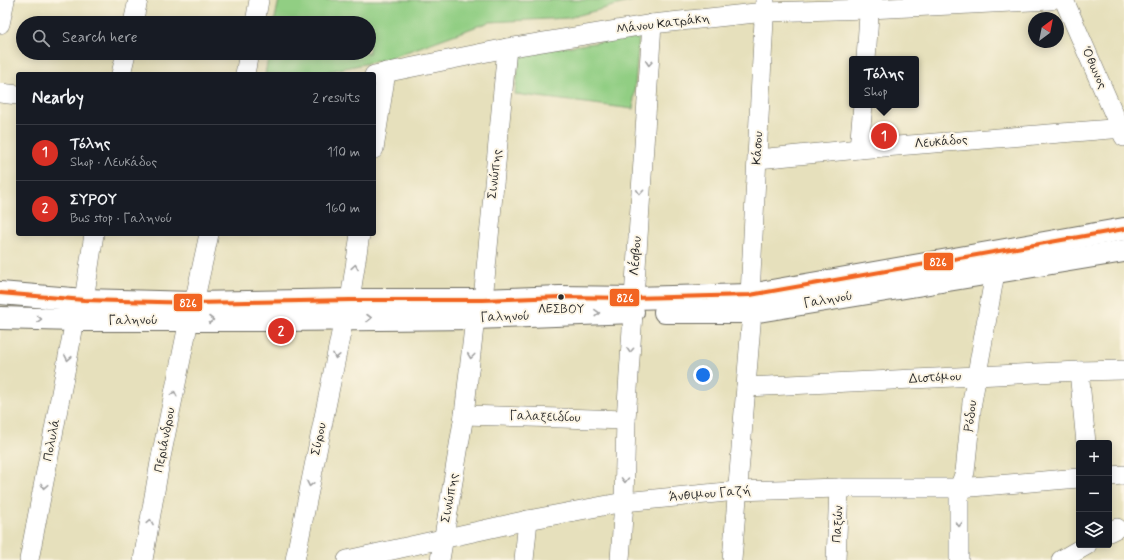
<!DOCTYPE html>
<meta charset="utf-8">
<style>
:root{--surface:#171b24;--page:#20242c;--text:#f1f3f6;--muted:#9ea1a6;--line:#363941;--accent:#d93025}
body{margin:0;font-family:Mynerve,sans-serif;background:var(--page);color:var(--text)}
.controls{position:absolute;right:12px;bottom:12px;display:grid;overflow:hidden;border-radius:4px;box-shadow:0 2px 10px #0003}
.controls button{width:36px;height:36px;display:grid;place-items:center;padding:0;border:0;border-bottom:1px solid var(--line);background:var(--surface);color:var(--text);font:20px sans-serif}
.compass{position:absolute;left:1028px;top:12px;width:36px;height:36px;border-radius:50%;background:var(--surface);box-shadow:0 2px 10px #0003;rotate:32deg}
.you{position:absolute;left:703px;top:375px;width:14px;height:14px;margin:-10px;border:3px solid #fff;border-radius:50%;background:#1a73e8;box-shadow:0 0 0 6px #1a73e833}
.badge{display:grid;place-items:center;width:26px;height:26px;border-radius:50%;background:var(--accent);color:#fff;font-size:13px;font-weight:700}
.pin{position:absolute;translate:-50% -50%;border:2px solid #fff;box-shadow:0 1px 4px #0006}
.popup{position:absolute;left:849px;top:56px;width:70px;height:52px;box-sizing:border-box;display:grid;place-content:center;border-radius:4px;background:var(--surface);filter:drop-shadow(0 1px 3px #0005);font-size:13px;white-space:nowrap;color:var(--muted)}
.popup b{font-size:15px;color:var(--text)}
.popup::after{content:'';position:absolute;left:50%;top:100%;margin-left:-8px;border:8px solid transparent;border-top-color:var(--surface)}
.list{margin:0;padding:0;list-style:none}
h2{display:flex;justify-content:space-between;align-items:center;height:52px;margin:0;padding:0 16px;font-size:17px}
h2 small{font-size:13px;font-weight:400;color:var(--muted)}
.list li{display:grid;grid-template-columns:26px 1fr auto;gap:12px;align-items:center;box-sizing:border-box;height:56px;padding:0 16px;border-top:1px solid var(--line)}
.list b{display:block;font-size:15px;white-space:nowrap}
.list p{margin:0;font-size:13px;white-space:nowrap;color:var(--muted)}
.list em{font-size:13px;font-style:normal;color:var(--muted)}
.icon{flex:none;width:22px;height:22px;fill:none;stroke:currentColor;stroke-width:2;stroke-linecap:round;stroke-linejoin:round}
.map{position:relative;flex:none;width:1124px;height:560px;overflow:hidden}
.search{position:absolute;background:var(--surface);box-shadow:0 2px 10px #0003;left:16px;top:16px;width:360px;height:44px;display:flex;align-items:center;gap:10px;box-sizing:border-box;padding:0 14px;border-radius:22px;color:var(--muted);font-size:15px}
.panel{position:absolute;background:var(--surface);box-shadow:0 2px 10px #0003;left:16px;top:72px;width:360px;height:164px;border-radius:4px}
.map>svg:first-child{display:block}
.green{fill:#91ce83;stroke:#5e7c57}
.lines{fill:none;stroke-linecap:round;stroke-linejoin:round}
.minor-casing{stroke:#6c6a5e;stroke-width:20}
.tertiary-casing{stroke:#6c6a5e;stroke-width:24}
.minor{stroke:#fff;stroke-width:19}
.tertiary{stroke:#fff;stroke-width:22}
.bus-1-casing{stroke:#fcf5e5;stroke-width:7}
.bus-1{stroke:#f26522;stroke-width:4}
.oneway{stroke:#a0a0a0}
.bus-dot{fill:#2b2b2b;stroke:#fcf5e5;stroke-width:1.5}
.labels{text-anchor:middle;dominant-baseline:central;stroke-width:4;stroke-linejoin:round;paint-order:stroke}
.bus-label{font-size:12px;fill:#2b2b2b;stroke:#fcf5e5}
.street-label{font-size:13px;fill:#2b2b2b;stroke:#fcf5e5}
.line-badge{stroke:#fcf5e5;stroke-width:1.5}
.badge-label{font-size:11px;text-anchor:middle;font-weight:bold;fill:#fff}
</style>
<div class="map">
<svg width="1124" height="560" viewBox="0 0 1124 560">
<rect width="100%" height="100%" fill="#fcf5e5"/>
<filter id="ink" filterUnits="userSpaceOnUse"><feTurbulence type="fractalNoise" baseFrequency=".025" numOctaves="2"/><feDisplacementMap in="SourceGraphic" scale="8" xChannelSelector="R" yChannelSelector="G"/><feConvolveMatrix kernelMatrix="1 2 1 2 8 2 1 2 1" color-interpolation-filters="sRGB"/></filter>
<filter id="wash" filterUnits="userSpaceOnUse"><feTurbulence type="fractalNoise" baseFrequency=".012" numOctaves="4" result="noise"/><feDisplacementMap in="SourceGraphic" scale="16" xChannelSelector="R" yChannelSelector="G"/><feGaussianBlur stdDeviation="0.9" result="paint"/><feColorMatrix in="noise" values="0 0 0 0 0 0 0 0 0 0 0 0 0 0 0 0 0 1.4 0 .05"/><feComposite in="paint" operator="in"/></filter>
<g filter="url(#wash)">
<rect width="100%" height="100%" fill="#e6e0bc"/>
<g class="green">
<path d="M279,0H636L568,18L489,22L387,59L317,74H265L269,53H369V23H274Z"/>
<path d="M639,37L633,109L515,94L520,53Z"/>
</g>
</g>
<g filter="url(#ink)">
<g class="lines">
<defs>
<g id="minor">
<path d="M1064,0L1124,137"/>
<path d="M133,23L138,0"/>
<path d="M255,23L259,0"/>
<path d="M0,24L5,0"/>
<path d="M866,59L870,0"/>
<path d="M121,74L126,53"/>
<path d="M245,74L249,53"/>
<path d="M374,75L507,48L652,24L765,12L869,9L1051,0"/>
<path d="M0,93L18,95"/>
<path d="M374,149L386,72"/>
<path d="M859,149L863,105"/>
<path d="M758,159L859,149L1124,128"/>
<path d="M750,295L765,0"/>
<path d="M84,300L94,234"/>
<path d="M350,300L360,234"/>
<path d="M483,300L507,48"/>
<path d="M194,303L209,234"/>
<path d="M1079,371L1086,443"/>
<path d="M746,387L1079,371L1124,370"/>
<path d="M464,415L626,420"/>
<path d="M1109,476L1124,475"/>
<path d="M1109,532L1117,528"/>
<path d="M29,560L75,320"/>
<path d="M143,560L160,462L189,320"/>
<path d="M295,560L344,318"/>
<path d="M347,560L528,520L624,502L737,491L839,488H959L1079,478"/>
<path d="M440,560L464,415L475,318"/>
<path d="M524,560L528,520"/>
<path d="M620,560L624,502L626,420L652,24"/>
<path d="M732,560L752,312"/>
<path d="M836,560L839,488"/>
<path d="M959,560V488L965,472L972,402L995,273"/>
<path d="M1061,560L1087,545"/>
</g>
<g id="tertiary">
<path d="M0,293L84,300L194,303L350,300H483L560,297L633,298L750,295L1124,229"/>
<path d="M665,312H752L1124,251"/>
<path d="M0,318L75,320H283L475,318L633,312"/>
</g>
</defs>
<use href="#minor" class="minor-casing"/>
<use href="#tertiary" class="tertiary-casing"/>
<use href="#minor" class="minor"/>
<use href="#tertiary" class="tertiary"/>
<defs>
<path id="bus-1" d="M0,293L84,300L194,303L350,300H483L560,297L633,298L750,295L1124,229"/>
</defs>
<use href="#bus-1" class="bus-1-casing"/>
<use href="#bus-1" class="bus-1"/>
</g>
<defs><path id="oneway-chevron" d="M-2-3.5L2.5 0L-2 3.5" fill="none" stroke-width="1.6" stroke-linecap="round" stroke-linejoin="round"/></defs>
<g class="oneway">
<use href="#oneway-chevron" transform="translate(649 63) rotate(94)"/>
<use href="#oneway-chevron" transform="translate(640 192) rotate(94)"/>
<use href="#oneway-chevron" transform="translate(355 267) rotate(-81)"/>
<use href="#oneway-chevron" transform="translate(597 313) rotate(-2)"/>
<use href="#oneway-chevron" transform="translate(369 318)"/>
<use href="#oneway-chevron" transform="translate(39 319) rotate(1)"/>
<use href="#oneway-chevron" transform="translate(211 320)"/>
<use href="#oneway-chevron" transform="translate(630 350) rotate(94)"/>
<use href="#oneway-chevron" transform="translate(336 356) rotate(102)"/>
<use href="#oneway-chevron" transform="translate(471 356) rotate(97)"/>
<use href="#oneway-chevron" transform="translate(68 358) rotate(101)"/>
<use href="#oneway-chevron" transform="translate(174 394) rotate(-78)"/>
<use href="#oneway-chevron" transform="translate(625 480) rotate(91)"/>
<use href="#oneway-chevron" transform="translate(310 484) rotate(102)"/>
<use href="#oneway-chevron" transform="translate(44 486) rotate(101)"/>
<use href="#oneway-chevron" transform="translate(150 522) rotate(-80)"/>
<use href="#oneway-chevron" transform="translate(959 524) rotate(90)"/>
</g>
</g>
<circle class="bus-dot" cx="561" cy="297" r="3.5"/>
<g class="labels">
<g class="bus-label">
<text x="561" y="310">ΛΕΣΒΟΥ</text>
</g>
<g class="street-label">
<text transform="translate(663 24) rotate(-7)">Μάνου Κατράκη</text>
<text transform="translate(1094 68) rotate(66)">Όθωνος</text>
<text transform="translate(941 142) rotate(-5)">Λευκάδος</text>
<text transform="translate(758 148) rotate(-87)">Κάσου</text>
<text transform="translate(495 174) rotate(-84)">Σινώπης</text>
<text transform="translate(636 256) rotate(-86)">Λέσβου</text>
<text transform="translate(828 300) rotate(-9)">Γαληνού</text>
<text transform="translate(505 317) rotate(-2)">Γαληνού</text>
<text x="133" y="320">Γαληνού</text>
<text transform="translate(935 378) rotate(-3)">Διστόμου</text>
<text transform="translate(971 416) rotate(-83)">Ρόδου</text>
<text transform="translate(545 417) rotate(2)">Γαλαξειδίου</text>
<text transform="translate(319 439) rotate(-78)">Σύρου</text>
<text transform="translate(52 440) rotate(-79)">Πολυλά</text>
<text transform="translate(165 440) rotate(-79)">Περιάνδρου</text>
<text transform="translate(710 494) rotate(-5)">Άνθιμου Γαζή</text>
<text transform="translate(450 498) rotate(-80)">Σινώπης</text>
<text transform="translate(838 524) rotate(-87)">Παξών</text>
</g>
</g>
<g class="line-badge">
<rect x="923" y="252" width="31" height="19" rx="4" fill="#f26522"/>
<rect x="609" y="288" width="31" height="19" rx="4" fill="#f26522"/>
<rect x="173" y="293" width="30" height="19" rx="4" fill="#f26522"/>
</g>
<g class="badge-label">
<text x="938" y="266">826</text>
<text x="625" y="302">826</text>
<text x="188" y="307">826</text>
</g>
</svg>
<div class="controls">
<button>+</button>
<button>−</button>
<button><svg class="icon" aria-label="layers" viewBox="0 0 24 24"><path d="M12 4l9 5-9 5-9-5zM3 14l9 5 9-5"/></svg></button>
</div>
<svg class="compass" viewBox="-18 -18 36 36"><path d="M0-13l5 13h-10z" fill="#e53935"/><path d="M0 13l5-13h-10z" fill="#9ea1a6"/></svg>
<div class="you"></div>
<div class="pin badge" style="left:884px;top:136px">1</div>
<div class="popup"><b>Τόλης</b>Shop</div>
<div class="pin badge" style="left:281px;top:331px">2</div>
<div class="search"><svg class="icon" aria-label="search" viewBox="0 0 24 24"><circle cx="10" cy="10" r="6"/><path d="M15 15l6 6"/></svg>Search here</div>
<section class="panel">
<h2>Nearby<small>2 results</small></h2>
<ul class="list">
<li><span class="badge">1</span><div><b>Τόλης</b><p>Shop · Λευκάδος</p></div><em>110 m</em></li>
<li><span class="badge">2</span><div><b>ΣΥΡΟΥ</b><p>Bus stop · Γαληνού</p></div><em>160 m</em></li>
</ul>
</section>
</div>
